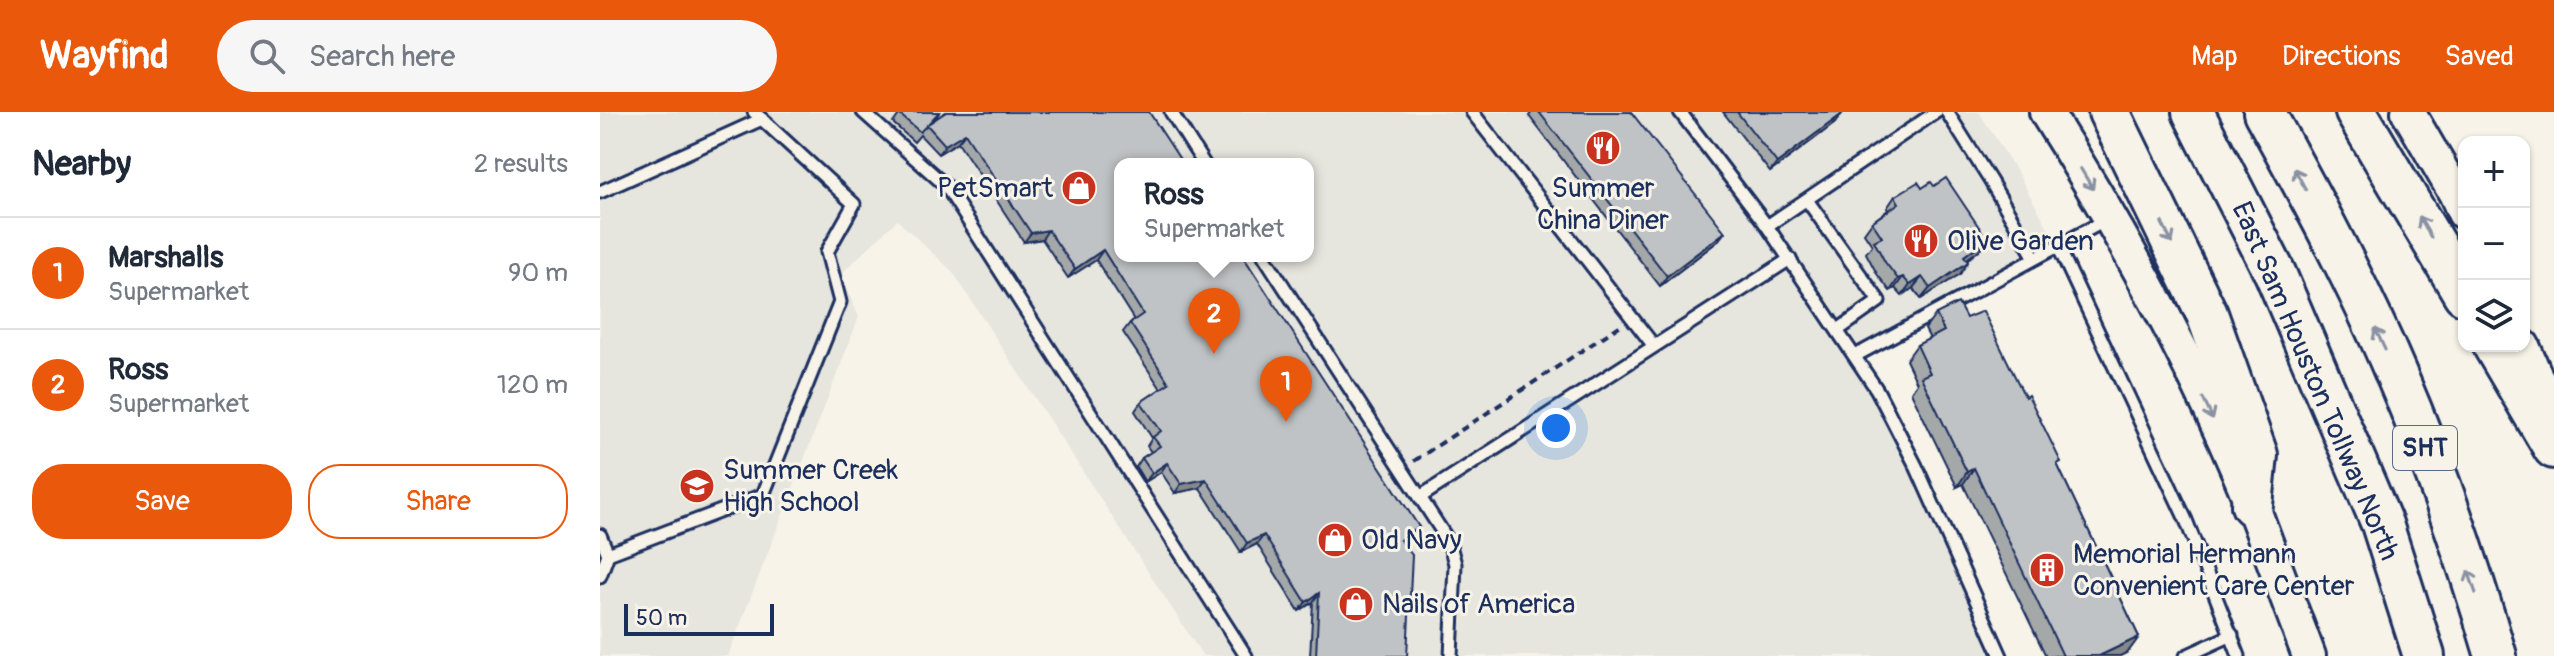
<!DOCTYPE html>
<meta charset="utf-8">
<style>
:root{--surface:#fff;--page:#f6f6f7;--text:#1f2937;--muted:#747a83;--line:#e0e1e3;--accent:#ea580c}
body{margin:0;font-family:Pangolin,sans-serif;background:var(--page);color:var(--text)}
.controls{position:absolute;right:24px;top:24px;display:grid;overflow:hidden;border-radius:16px;box-shadow:0 2px 6px #0004}
.controls button{width:72px;height:72px;display:grid;place-items:center;padding:0;border:0;border-bottom:2px solid var(--line);background:var(--surface);color:var(--text);font:40px sans-serif}
.scale{position:absolute;left:24px;bottom:20px;width:150px;box-sizing:border-box;padding-left:8px;border:4px solid #1b2f5e;border-top:0;font-size:22px;line-height:28px;white-space:nowrap;color:#1b2f5e;-webkit-text-stroke:6px #f7f3e8;paint-order:stroke}
.you{position:absolute;left:956px;top:316px;width:28px;height:28px;margin:-20px;border:6px solid #fff;border-radius:50%;background:#1a73e8;box-shadow:0 0 0 12px #1a73e833}
.badge{display:grid;place-items:center;width:52px;height:52px;border-radius:50%;background:var(--accent);color:#fff;font-size:26px;font-weight:700}
.pin{position:absolute;translate:-50% -66px;filter:drop-shadow(0 2px 4px #0008)}
.pin::after{content:'';position:absolute;top:42px;width:28px;height:24px;background:inherit;clip-path:polygon(0 0,100% 0,50% 100%)}
.popup{position:absolute;left:514px;top:46px;width:200px;height:104px;box-sizing:border-box;display:grid;place-content:center;border-radius:16px;background:var(--surface);filter:drop-shadow(0 2px 6px #0005);font-size:26px;white-space:nowrap;color:var(--muted)}
.popup b{font-size:30px;color:var(--text)}
.popup::after{content:'';position:absolute;left:50%;top:100%;margin-left:-16px;border:16px solid transparent;border-top-color:var(--surface)}
.list{margin:0;padding:0;list-style:none}
h2{display:flex;justify-content:space-between;align-items:center;height:104px;margin:0;padding:0 32px;font-size:34px}
h2 small{font-size:26px;font-weight:400;color:var(--muted)}
.list li{display:grid;grid-template-columns:52px 1fr auto;gap:24px;align-items:center;box-sizing:border-box;height:112px;padding:0 32px;border-top:2px solid var(--line)}
.list b{display:block;font-size:30px;white-space:nowrap}
.list p{margin:0;font-size:26px;white-space:nowrap;color:var(--muted)}
.list em{font-size:26px;font-style:normal;color:var(--muted)}
.actions{display:flex;gap:16px;padding:24px 32px}
.actions a{flex:1;padding:18px 0;border:2px solid var(--accent);border-radius:32px;text-align:center;font-size:28px;color:var(--accent)}
.actions .main{background:var(--accent);color:#fff}
.icon{flex:none;width:44px;height:44px;fill:none;stroke:currentColor;stroke-width:2;stroke-linecap:round;stroke-linejoin:round}
.map{position:relative;flex:none;width:1954px;height:544px;overflow:hidden}
header{display:flex;align-items:center;gap:48px;box-sizing:border-box;height:112px;padding:0 40px;background:var(--accent);color:#fff}
header strong{font-size:38px}
nav{display:flex;gap:44px;margin-inline-start:auto;font-size:28px}
.search{width:560px;height:72px;background:var(--page);display:flex;align-items:center;gap:20px;box-sizing:border-box;padding:0 28px;border-radius:44px;color:var(--muted);font-size:30px}
main{display:flex}
aside{flex:1;background:var(--surface)}
.map>svg:first-child{display:block}
.built{fill:#e6e5de;fill-rule:evenodd}
.lines{fill:none;stroke-linecap:round;stroke-linejoin:round}
.service-casing{stroke:#1b2f5e;stroke-width:17}
.secondary-casing{stroke:#1b2f5e;stroke-width:38}
.motorway-casing{stroke:#1b2f5e;stroke-width:46}
.path{stroke:#1b2f5e;stroke-width:4;stroke-dasharray:8 6;stroke-linecap:butt}
.service{stroke:#f7f3e8;stroke-width:11}
.secondary{stroke:#f7f3e8;stroke-width:32}
.motorway{stroke:#f7f3e8;stroke-width:40}
.wall{fill:#a5a8a9;stroke:#1b2f5e;stroke-width:2}
.shaded-wall{fill:#86888a;stroke:#1b2f5e;stroke-width:2}
.building{fill:#c0c3c5;stroke:#1b2f5e;stroke-width:2}
.oneway{stroke:#8991a3}
.labels{text-anchor:middle;dominant-baseline:central;stroke-width:6;stroke-linejoin:round;paint-order:stroke}
.shield{fill:#f7f3e8;stroke:#5d6a87;stroke-width:2}
.shield-label{font-size:26px;font-weight:bold;fill:#1b2f5e}
.poi-label{font-size:28px;fill:#1b2f5e;stroke:#f7f3e8;text-anchor:start}
.street-label{font-size:28px;fill:#1b2f5e;stroke:#f7f3e8}
</style>
<header>
<strong>Wayfind</strong>
<div class="search"><svg class="icon" aria-label="search" viewBox="0 0 24 24"><circle cx="10" cy="10" r="6"/><path d="M15 15l6 6"/></svg>Search here</div>
<nav><a>Map</a><a>Directions</a><a>Saved</a></nav>
</header>
<main>
<aside>
<h2>Nearby<small>2 results</small></h2>
<ul class="list">
<li><span class="badge">1</span><div><b>Marshalls</b><p>Supermarket</p></div><em>90 m</em></li>
<li><span class="badge">2</span><div><b>Ross</b><p>Supermarket</p></div><em>120 m</em></li>
</ul>
<div class="actions"><a class="main">Save</a><a>Share</a></div>
</aside>
<div class="map">
<svg width="1954" height="544" viewBox="0 0 1954 544">
<rect width="100%" height="100%" fill="#f7f3e8"/>
<filter id="ink" filterUnits="userSpaceOnUse"><feTurbulence type="fractalNoise" baseFrequency=".0125" numOctaves="2"/><feDisplacementMap in="SourceGraphic" scale="16" xChannelSelector="R" yChannelSelector="G"/><feConvolveMatrix kernelMatrix="1 2 1 2 8 2 1 2 1" color-interpolation-filters="sRGB"/></filter>
<g filter="url(#ink)">
<path class="built" d="M0,0H1379L1417,60L1458,134L1256,244L1277,278L1401,544H603L352,159L297,108L240,163L259,205L128,544H0ZM520,52H708V144H520Z"/>
<g class="lines">
<defs>
<g id="service">
<path d="M263,0L346,74L646,544"/>
<path d="M571,0L604,52"/>
<path d="M872,0L1054,234"/>
<path d="M1080,0L1167,114L1277,278L1316,354L1401,544"/>
<path d="M1347,0L1391,70L1435,146"/>
<path d="M0,80L162,7"/>
<path d="M1207,88L1279,189L1238,218"/>
<path d="M1167,114L1336,0"/>
<path d="M1458,134L1586,408L1639,544"/>
<path d="M664,144L849,430L855,452L851,544"/>
<path d="M1255,244L1508,107"/>
<path d="M820,385L1190,147"/>
<path d="M0,423L8,442"/>
<path d="M0,464L8,442L163,383L240,190L227,140L254,92L154,0"/>
<path d="M1586,544L1632,523"/>
</g>
<g id="secondary">
<path d="M1446,0C1525,125 1597,258 1653,395C1672,445 1690,494 1709,544"/>
<path d="M1808,0L1855,81L1864,101"/>
<path d="M1923,234L1954,307"/>
</g>
<g id="motorway">
<path d="M1509,0L1607,202L1657,343L1652,393"/>
<path d="M1593,0L1675,161L1782,412L1824,544"/>
<path d="M1664,0C1711,85 1758,172 1796,262C1835,353 1868,449 1896,544"/>
<path d="M1756,0L1864,182"/>
<path d="M1894,234L1954,336"/>
</g>
</defs>
<use href="#service" class="service-casing"/>
<use href="#secondary" class="secondary-casing"/>
<use href="#motorway" class="motorway-casing"/>
<path class="path" d="M814,349L1021,213"/>
<use href="#service" class="service"/>
<use href="#secondary" class="secondary"/>
<use href="#motorway" class="motorway"/>
</g>
<g class="wall">
<path d="M301,0H340L332,9L346,0L819,415L813,424L803,431L807,544H710L713,490L699,499L657,432L641,440L600,376L575,381L561,360L545,370L536,355L542,346L551,340L547,334L552,326L535,299L541,290L561,277L523,220L530,211L534,208L496,148L468,166L442,127L424,130L358,30L338,42L320,23L314,30L293,11Z"/>
<path d="M932,0H1031L1118,129L1060,174L929,4Z"/>
<path d="M1123,0H1240L1235,11L1170,60Z"/>
<path d="M1334,74L1387,127L1379,138L1367,148L1360,162L1321,187L1313,176L1302,184L1295,176L1290,179L1277,162L1266,141L1272,133L1264,121L1272,110L1288,98L1287,96L1295,84L1322,76Z"/>
<path d="M1336,202L1366,206L1458,354L1539,525L1528,540L1520,544H1446L1363,372L1357,375L1311,280L1317,271L1306,248L1317,233L1330,227L1325,217Z"/>
</g>
<g class="shaded-wall">
<path d="M1242,2L1235,11L1170,60L1177,51Z"/>
<path d="M365,21L358,30L338,42L345,33Z"/>
<path d="M448,118L442,127L424,130L431,121Z"/>
<path d="M1125,120L1118,129L1060,174L1067,164Z"/>
<path d="M1387,127L1379,138L1356,155L1364,144Z"/>
<path d="M503,138L496,148L468,166L475,157Z"/>
<path d="M1368,150L1360,162L1321,187L1330,176Z"/>
<path d="M1303,165L1295,176L1290,179L1298,167Z"/>
<path d="M1322,165L1313,176L1302,184L1310,173Z"/>
<path d="M567,351L561,360L545,370L552,361Z"/>
<path d="M1374,356L1363,372L1357,375L1367,360Z"/>
<path d="M606,367L600,376L575,381L581,372Z"/>
<path d="M819,415L813,424L794,437L800,428Z"/>
<path d="M664,423L657,432L641,440L647,431Z"/>
<path d="M719,481L713,490L699,499L706,490Z"/>
<path d="M1539,525L1528,540L1520,544H1499Z"/>
</g>
<g class="building">
<path d="M301,0H339L328,12L346,0H549L583,52H520V144H643L819,415L800,428L812,443L807,544H716L719,481L706,490L664,423L647,431L606,367L581,372L567,351L552,361L542,346L560,334L553,325L561,319L541,290L569,271L530,211L543,202L503,138L475,157L448,118L431,121L365,21L345,33L327,13L320,20L299,2Z"/>
<path d="M939,0H1031L1125,120L1067,164Z"/>
<path d="M1137,0H1240L1242,2L1177,51Z"/>
<path d="M1346,66L1387,127L1364,144L1368,150L1330,176L1322,165L1310,173L1303,165L1298,167L1285,150L1274,129L1282,125L1272,110L1299,91L1295,84L1318,70L1322,76L1331,70L1334,74Z"/>
<path d="M1358,191L1366,206L1383,199L1425,285L1428,283L1461,350L1457,352L1539,525L1499,544H1463L1374,356L1367,360L1321,265L1330,261L1317,233L1344,219L1336,202Z"/>
</g>
<defs><path id="oneway-shaft" d="M-6 0H5M1.5-3L5.5 0L1.5 3" fill="none" stroke-width="1.6" stroke-linecap="round" stroke-linejoin="round" transform="scale(2)"/></defs>
<g class="oneway">
<use href="#oneway-shaft" transform="translate(1487 67) rotate(59)"/>
<use href="#oneway-shaft" transform="translate(1700 67) rotate(-118)"/>
<use href="#oneway-shaft" transform="translate(1825 115) rotate(-120)"/>
<use href="#oneway-shaft" transform="translate(1567 121) rotate(64)"/>
<use href="#oneway-shaft" transform="translate(1780 227) rotate(-115)"/>
<use href="#oneway-shaft" transform="translate(1608 297) rotate(65)"/>
<use href="#oneway-shaft" transform="translate(1872 470) rotate(-109)"/>
</g>
</g>
<defs>
<symbol id="restaurant-disc" viewBox="-11 -11 22 22"><circle r="9.5" fill="#c8321e" stroke="#f7f3e8"/><path d="M-5-6h1v4h1v-4h1v4h1v-4h1v5L-1.5 .5V6h-2V.5L-5-1ZM5-6V6H3V1.5H1.5Q1.5-4 5-6Z" fill="#fff"/></symbol>
<symbol id="shop-disc" viewBox="-11 -11 22 22"><circle r="9.5" fill="#c8321e" stroke="#f7f3e8"/><path d="M-5-2.5h2.3a2.7 3.5 0 0 1 5.4 0H5L5.5 6h-11ZM-1.5-2.5h3a1.5 2.3 0 0 0-3 0Z" fill="#fff"/></symbol>
<symbol id="school-disc" viewBox="-11 -11 22 22"><circle r="9.5" fill="#c8321e" stroke="#f7f3e8"/><path d="M0-5L7-2L0 1L-7-2ZM-4 1L0 2.5L4 1V4Q0 6-4 4Z" fill="#fff"/></symbol>
<symbol id="building-disc" viewBox="-11 -11 22 22"><circle r="9.5" fill="#c8321e" stroke="#f7f3e8"/><path d="M-4-6H4V6H1V3H-1V6H-4ZM-2.5-4.3h1.7v1.8h-1.7ZM.8-4.3h1.7v1.8H.8ZM-2.5-1h1.7V.8h-1.7ZM.8-1h1.7V.8H.8Z" fill="#fff"/></symbol>
</defs>
<g fill-rule="evenodd">
<use href="#restaurant-disc" x="983" y="16" width="40" height="40"/>
<use href="#shop-disc" x="459" y="56" width="40" height="40"/>
<use href="#restaurant-disc" x="1301" y="109" width="40" height="40"/>
<use href="#school-disc" x="77" y="354" width="40" height="40"/>
<use href="#shop-disc" x="715" y="408" width="40" height="40"/>
<use href="#building-disc" x="1427" y="438" width="40" height="40"/>
<use href="#shop-disc" x="736" y="472" width="40" height="40"/>
</g>
<g class="labels">
<rect class="shield" x="1793" y="314" width="64" height="44" rx="6"/>
<g class="shield-label">
<text x="1825" y="336">SHT</text>
</g>
<g class="poi-label">
<text x="453" y="76" text-anchor="end">PetSmart</text>
<text x="1003" y="76" text-anchor="middle">Summer<tspan x="1003" dy="32">China Diner</tspan></text>
<text x="1347" y="129">Olive Garden</text>
<text x="123" y="358">Summer Creek<tspan x="123" dy="32">High School</tspan></text>
<text x="761" y="428">Old Navy</text>
<text x="1473" y="442">Memorial Hermann<tspan x="1473" dy="32">Convenient Care Center</tspan></text>
<text x="782" y="492">Nails of America</text>
</g>
<g class="street-label">
<text transform="translate(1715 269) rotate(67)">East Sam Houston Tollway North</text>
</g>
</g>
</svg>
<div class="controls">
<button>+</button>
<button>−</button>
<button><svg class="icon" aria-label="layers" viewBox="0 0 24 24"><path d="M12 4l9 5-9 5-9-5zM3 14l9 5 9-5"/></svg></button>
</div>
<div class="scale">50 m</div>
<div class="you"></div>
<div class="pin badge" style="left:686px;top:310px">1</div>
<div class="pin badge" style="left:614px;top:242px">2</div>
<div class="popup"><b>Ross</b>Supermarket</div>
</div>
</main>
